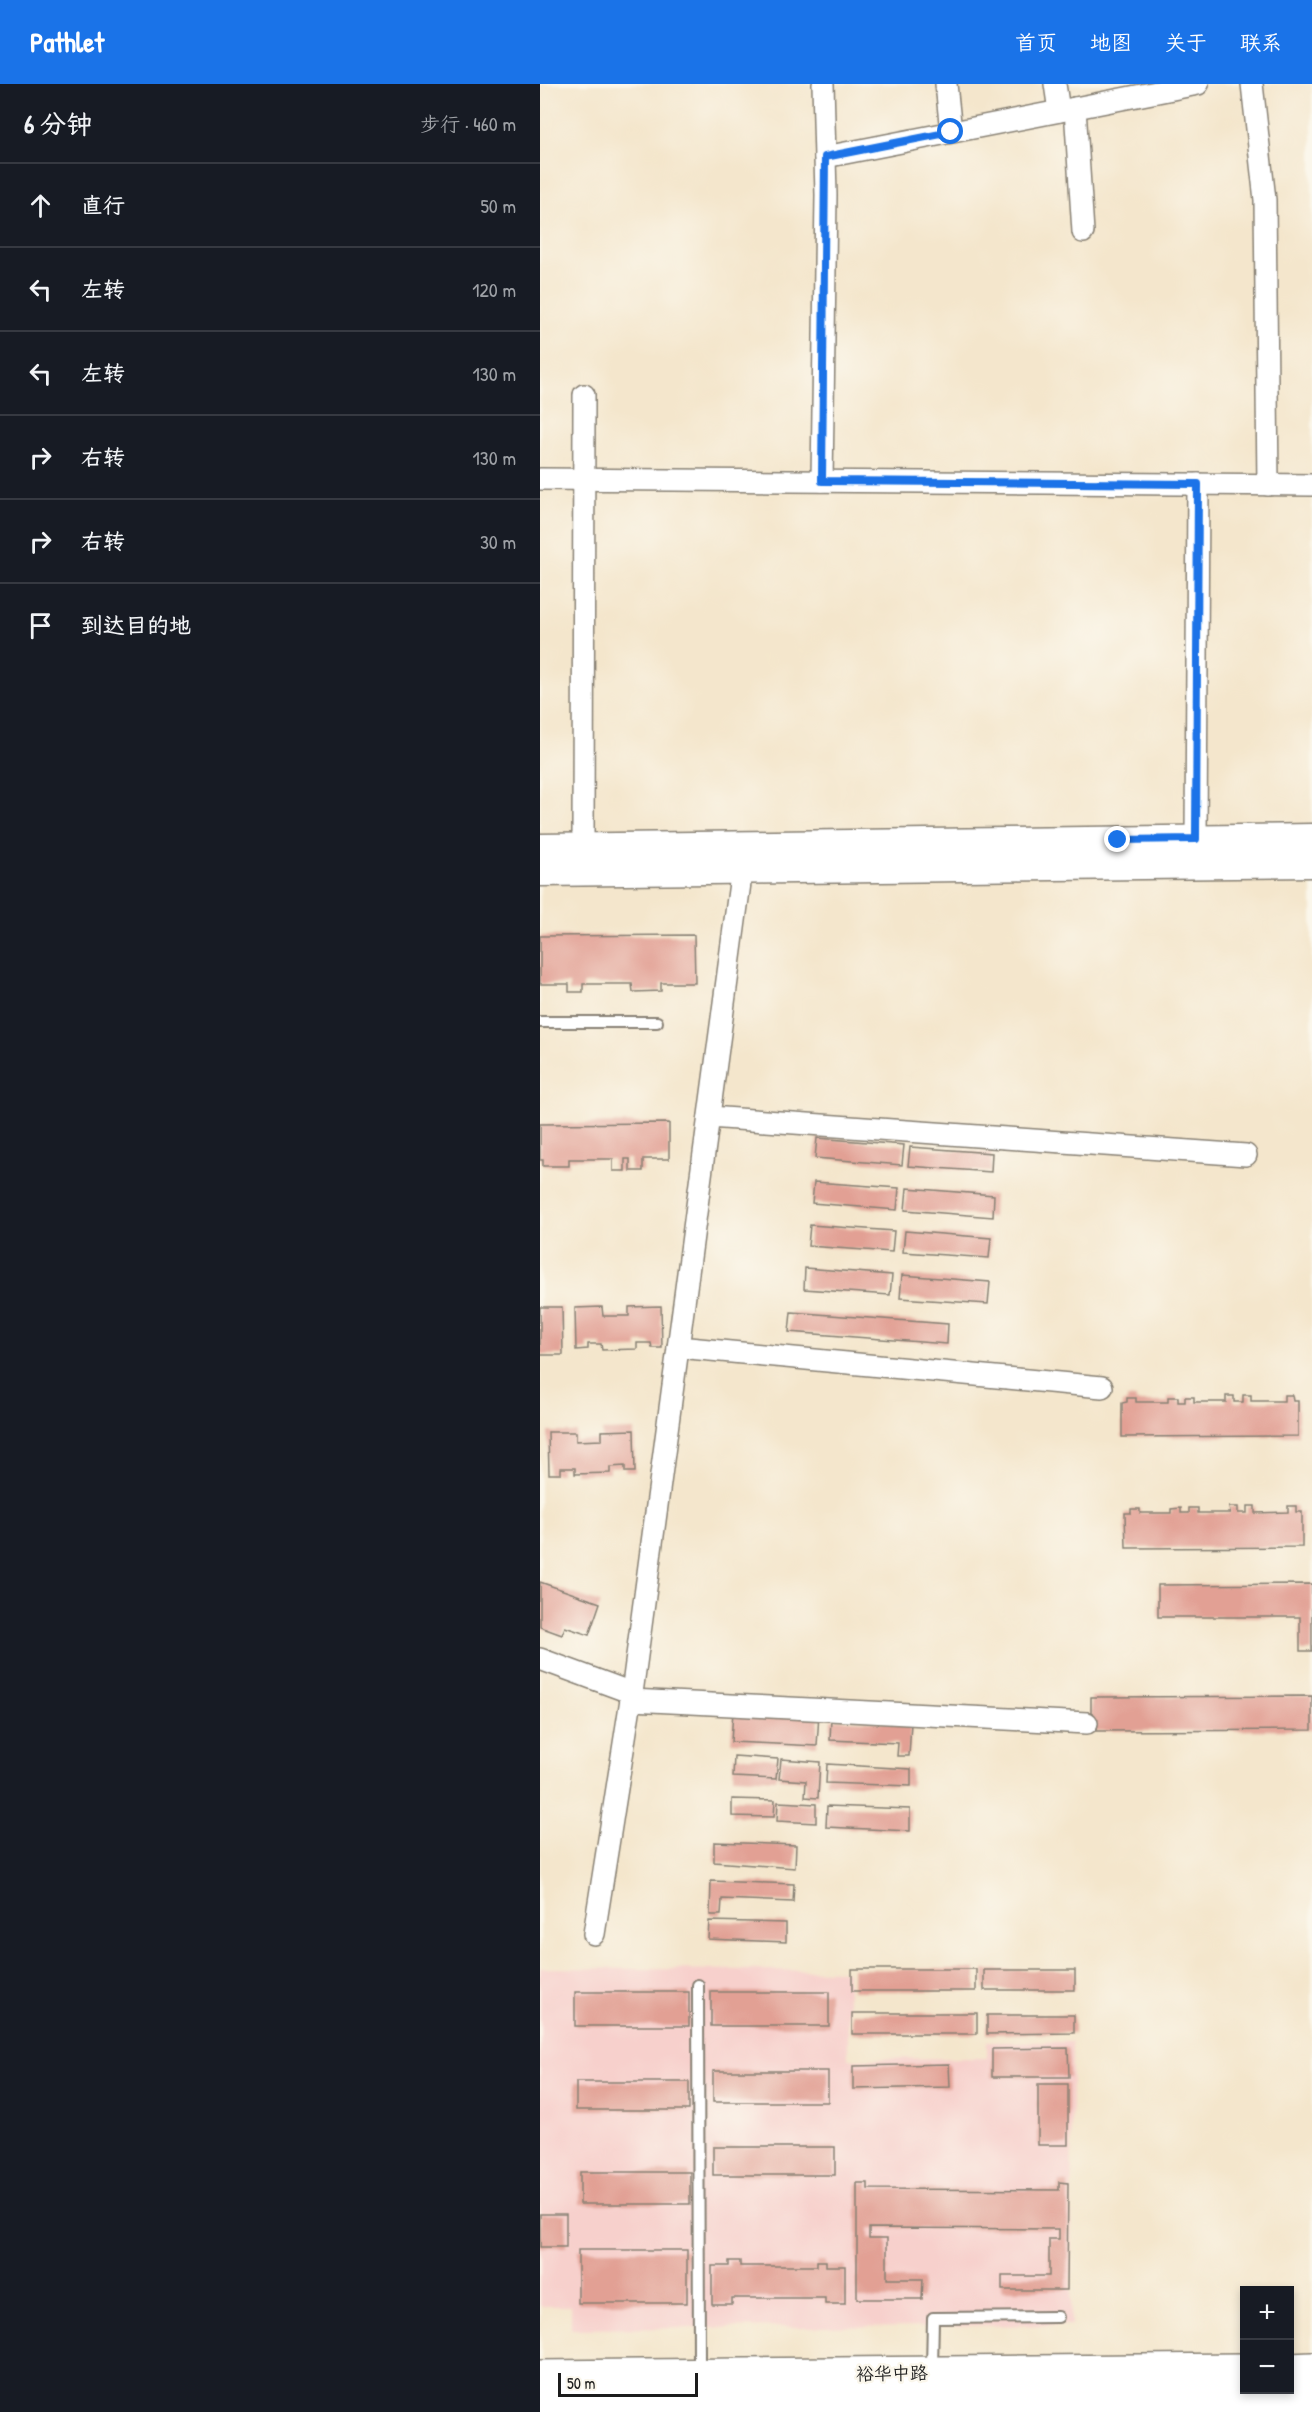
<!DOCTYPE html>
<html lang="zh">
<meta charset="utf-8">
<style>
:root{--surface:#171b24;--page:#20242c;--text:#f1f3f6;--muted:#9ea1a6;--line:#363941;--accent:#1a73e8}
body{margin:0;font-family:"Patrick Hand","LXGW WenKai TC",sans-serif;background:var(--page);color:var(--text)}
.controls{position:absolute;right:18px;bottom:18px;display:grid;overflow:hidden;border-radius:0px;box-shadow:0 3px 9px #0003}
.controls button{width:54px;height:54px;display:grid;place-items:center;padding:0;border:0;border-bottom:2px solid var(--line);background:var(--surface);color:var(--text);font:30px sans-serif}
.scale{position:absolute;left:18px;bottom:15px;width:140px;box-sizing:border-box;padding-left:6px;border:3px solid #1c1c1c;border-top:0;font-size:16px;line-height:21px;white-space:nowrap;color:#1c1c1c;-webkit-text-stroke:4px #fbf7ec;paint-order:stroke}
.stop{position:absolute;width:18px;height:18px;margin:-14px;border:4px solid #1a73e8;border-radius:50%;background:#fff}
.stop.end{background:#1a73e8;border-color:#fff;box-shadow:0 2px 6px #0008}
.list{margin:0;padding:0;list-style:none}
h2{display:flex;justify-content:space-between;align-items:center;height:78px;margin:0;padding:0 24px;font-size:26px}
h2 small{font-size:20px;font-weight:400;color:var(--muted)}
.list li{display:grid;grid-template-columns:39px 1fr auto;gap:18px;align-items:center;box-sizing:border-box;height:84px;padding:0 24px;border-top:2px solid var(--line)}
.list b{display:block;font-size:22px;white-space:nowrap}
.list em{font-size:20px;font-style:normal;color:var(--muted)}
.icon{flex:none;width:33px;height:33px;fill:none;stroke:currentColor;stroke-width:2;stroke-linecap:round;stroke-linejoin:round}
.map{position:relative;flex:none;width:772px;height:2328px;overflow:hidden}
header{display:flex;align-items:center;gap:36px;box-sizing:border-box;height:84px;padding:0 30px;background:var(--accent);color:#fff}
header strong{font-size:28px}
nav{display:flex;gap:33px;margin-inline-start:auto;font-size:21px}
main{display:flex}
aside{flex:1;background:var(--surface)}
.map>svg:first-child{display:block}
.built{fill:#f7d0cc}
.building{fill:#e2a094}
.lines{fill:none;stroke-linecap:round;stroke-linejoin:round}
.service-casing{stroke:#888174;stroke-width:14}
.minor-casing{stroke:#888174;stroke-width:24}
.secondary-casing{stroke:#888174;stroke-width:33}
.primary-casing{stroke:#888174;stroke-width:36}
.service{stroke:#fff;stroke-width:10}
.minor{stroke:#fff;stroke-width:21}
.secondary{stroke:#fff;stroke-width:30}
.primary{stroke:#fff;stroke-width:33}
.route{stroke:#1a73e8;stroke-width:8}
.labels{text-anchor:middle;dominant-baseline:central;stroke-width:5;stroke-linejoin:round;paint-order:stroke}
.street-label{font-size:18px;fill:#1c1c1c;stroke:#fbf7ec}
</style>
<header>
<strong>Pathlet</strong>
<nav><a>首页</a><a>地图</a><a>关于</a><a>联系</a></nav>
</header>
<main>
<aside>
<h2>6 分钟<small>步行 · 460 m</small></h2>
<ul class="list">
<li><svg class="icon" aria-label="ahead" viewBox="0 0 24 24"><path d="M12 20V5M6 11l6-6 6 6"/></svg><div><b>直行</b></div><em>50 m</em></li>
<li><svg class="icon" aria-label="left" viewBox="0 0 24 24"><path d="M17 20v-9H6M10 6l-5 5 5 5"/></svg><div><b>左转</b></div><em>120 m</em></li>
<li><svg class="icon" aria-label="left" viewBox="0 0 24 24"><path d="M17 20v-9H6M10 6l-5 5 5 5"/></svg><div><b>左转</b></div><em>130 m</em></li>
<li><svg class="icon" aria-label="right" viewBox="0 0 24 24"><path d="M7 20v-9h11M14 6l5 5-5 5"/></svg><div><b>右转</b></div><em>130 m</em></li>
<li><svg class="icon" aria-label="right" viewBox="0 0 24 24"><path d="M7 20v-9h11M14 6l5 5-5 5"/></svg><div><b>右转</b></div><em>30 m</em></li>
<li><svg class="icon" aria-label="arrive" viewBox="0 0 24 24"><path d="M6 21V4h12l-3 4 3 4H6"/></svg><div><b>到达目的地</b></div></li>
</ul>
</aside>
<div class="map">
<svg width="772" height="2328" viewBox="0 0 772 2328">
<rect width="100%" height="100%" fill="#fbf7ec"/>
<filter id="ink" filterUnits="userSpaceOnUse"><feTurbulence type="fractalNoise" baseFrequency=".0167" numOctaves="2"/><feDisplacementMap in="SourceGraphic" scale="12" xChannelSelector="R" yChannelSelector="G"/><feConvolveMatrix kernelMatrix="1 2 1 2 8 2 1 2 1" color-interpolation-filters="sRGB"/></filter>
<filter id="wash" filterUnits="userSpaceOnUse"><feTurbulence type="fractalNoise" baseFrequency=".008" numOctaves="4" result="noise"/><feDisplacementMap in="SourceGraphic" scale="24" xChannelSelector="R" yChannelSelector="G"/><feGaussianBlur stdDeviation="1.35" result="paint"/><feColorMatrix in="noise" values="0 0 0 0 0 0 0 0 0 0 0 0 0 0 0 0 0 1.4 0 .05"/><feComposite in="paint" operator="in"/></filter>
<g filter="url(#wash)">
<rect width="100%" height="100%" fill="#f4e6cc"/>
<path class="built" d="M0,1884L308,1887V1975L447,1974V1958H532L531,2241L31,2245V2222H0Z"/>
<g id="blocks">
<g class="building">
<path d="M154,851L155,899H121V907L93,908L92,900H43V908H29V900H0V852Z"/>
<path d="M129,1039V1075H103V1087H90V1075H85V1087H73V1075H29V1082H3V1076H0V1040Z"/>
<path d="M277,1054L364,1061L362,1081L275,1074Z"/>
<path d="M370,1063L452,1069L451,1088L368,1082Z"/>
<path d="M274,1098L359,1104L357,1126L272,1119Z"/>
<path d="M367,1104L454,1111L453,1133L365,1126Z"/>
<path d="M270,1141L354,1147L352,1168L268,1162Z"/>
<path d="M365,1147L451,1154L449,1174L363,1168Z"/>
<path d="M265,1184L352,1191L350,1211L264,1205Z"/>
<path d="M362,1191L450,1198L448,1220L360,1214Z"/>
<path d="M121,1222L122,1264H112L111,1259H97V1265L62,1266L61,1260H48V1265L36,1266L35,1224L62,1223L63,1232H89V1223Z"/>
<path d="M0,1223H22L23,1271H0Z"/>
<path d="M251,1228L408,1240L407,1260L249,1248Z"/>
<path d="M703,1311H711V1317H744V1311H752L753,1317H758V1352L582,1353V1319L587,1318V1314H596V1318H628V1313H638V1318H645V1313H654V1318H686V1312H694V1318H703Z"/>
<path d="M94,1346L95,1388H85V1382L70,1383V1389L35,1390V1384H21V1390H9L8,1348H36V1357L62,1356V1347Z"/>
<path d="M707,1422H715V1429L748,1428V1422H756V1428H762V1463L586,1464L585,1429H591V1425H600V1429H631V1425L641,1424V1429H649V1424H658V1429H690L689,1423H698V1429H707Z"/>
<path d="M0,1498L60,1519L49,1551L25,1543L22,1551L0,1543Z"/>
<path d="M772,1500V1567H760V1533H618V1501Z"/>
<path d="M772,1612V1646L551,1647V1613Z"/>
<path d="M193,1627L279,1630L277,1662L191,1658Z"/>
<path d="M291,1635L371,1639L369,1672H357L358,1659L290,1656Z"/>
<path d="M194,1672L238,1675L236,1695L193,1693Z"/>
<path d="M241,1675L280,1678L278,1714L265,1713L266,1697L239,1695Z"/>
<path d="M287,1680L371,1685V1702L286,1699Z"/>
<path d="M192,1715L235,1716L234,1733L192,1732Z"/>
<path d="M238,1718L276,1720V1739L237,1737Z"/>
<path d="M287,1722L370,1725V1747L286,1743Z"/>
<path d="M174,1758L256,1761L255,1784L174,1778Z"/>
<path d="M171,1797L254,1800L253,1818L182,1815L181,1831H170Z"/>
<path d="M169,1837L246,1839V1858L168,1855Z"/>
<rect x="312" y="1885" width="124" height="22"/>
<rect x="444" y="1886" width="91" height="20"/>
<rect x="35" y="1908" width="114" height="34"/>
<rect x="171" y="1908" width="118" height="34"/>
<rect x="312" y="1929" width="125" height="21"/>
<path d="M447,1931H534V1949L447,1950Z"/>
<path d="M528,1964L529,1993H452V1965Z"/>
<path d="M409,1980L410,2003L313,2005V1982Z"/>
<rect x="173" y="1987" width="115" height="31"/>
<rect x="36" y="1998" width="113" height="28"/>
<rect x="498" y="2000" width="30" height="61"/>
<rect x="173" y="2063" width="122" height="28"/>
<rect x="40" y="2088" width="110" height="32"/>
<path d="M519,2098L528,2099L527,2206H462V2192H509V2155H519V2145L329,2144V2154H347V2195H383L382,2215H317V2099H328V2105L519,2106Z"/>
<rect x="0" y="2130" width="26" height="33"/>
<rect x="38" y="2166" width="109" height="53"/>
<path d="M189,2177H200V2182H277V2177H286V2182H305V2220H285V2214H192V2220H172V2182H189Z"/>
</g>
</g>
</g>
<g filter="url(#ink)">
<use href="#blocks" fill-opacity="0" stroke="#888174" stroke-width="1.5"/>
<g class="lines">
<defs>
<g id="service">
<path d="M0,938H117"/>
<path d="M158,1901L159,2288"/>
<path d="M392,2285L393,2234L518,2233"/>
</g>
<g id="minor">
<path d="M406,0L411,48"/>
<path d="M515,0L519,27"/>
<path d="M712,0L725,116L728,401"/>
<path d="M535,24L543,148"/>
<path d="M285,73L658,0"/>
<path d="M0,395L772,401"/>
<path d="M282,397L286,111L283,0"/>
<path d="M656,755L658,400"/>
<path d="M43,764L44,311"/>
<path d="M169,1033L706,1071"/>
<path d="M138,1263L562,1303"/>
<path d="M0,1575L92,1609"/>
<path d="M91,1616L547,1639"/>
<path d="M54,1850L92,1609L202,784"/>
</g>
<g id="secondary">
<path d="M0,765L772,755"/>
<path d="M0,787L772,778"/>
</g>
<g id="primary">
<path d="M750,2286L772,2285"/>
<path d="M0,2293L704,2286"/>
<path d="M0,2321L772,2314"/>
</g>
</defs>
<use href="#service" class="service-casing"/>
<use href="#minor" class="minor-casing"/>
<use href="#secondary" class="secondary-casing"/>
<use href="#primary" class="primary-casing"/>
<use href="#service" class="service"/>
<use href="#minor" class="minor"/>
<use href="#secondary" class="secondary"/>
<use href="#primary" class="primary"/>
</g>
</g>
<g class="lines" filter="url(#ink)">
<path class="route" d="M411,48L285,73L282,397L658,400L656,755L578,756"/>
</g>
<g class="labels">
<g class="street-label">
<text transform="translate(352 2289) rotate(-1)">裕华中路</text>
</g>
</g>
</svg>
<div class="controls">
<button>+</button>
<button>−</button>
</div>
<div class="scale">50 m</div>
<div class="stop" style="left:411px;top:48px"></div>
<div class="stop end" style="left:578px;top:756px"></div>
</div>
</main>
